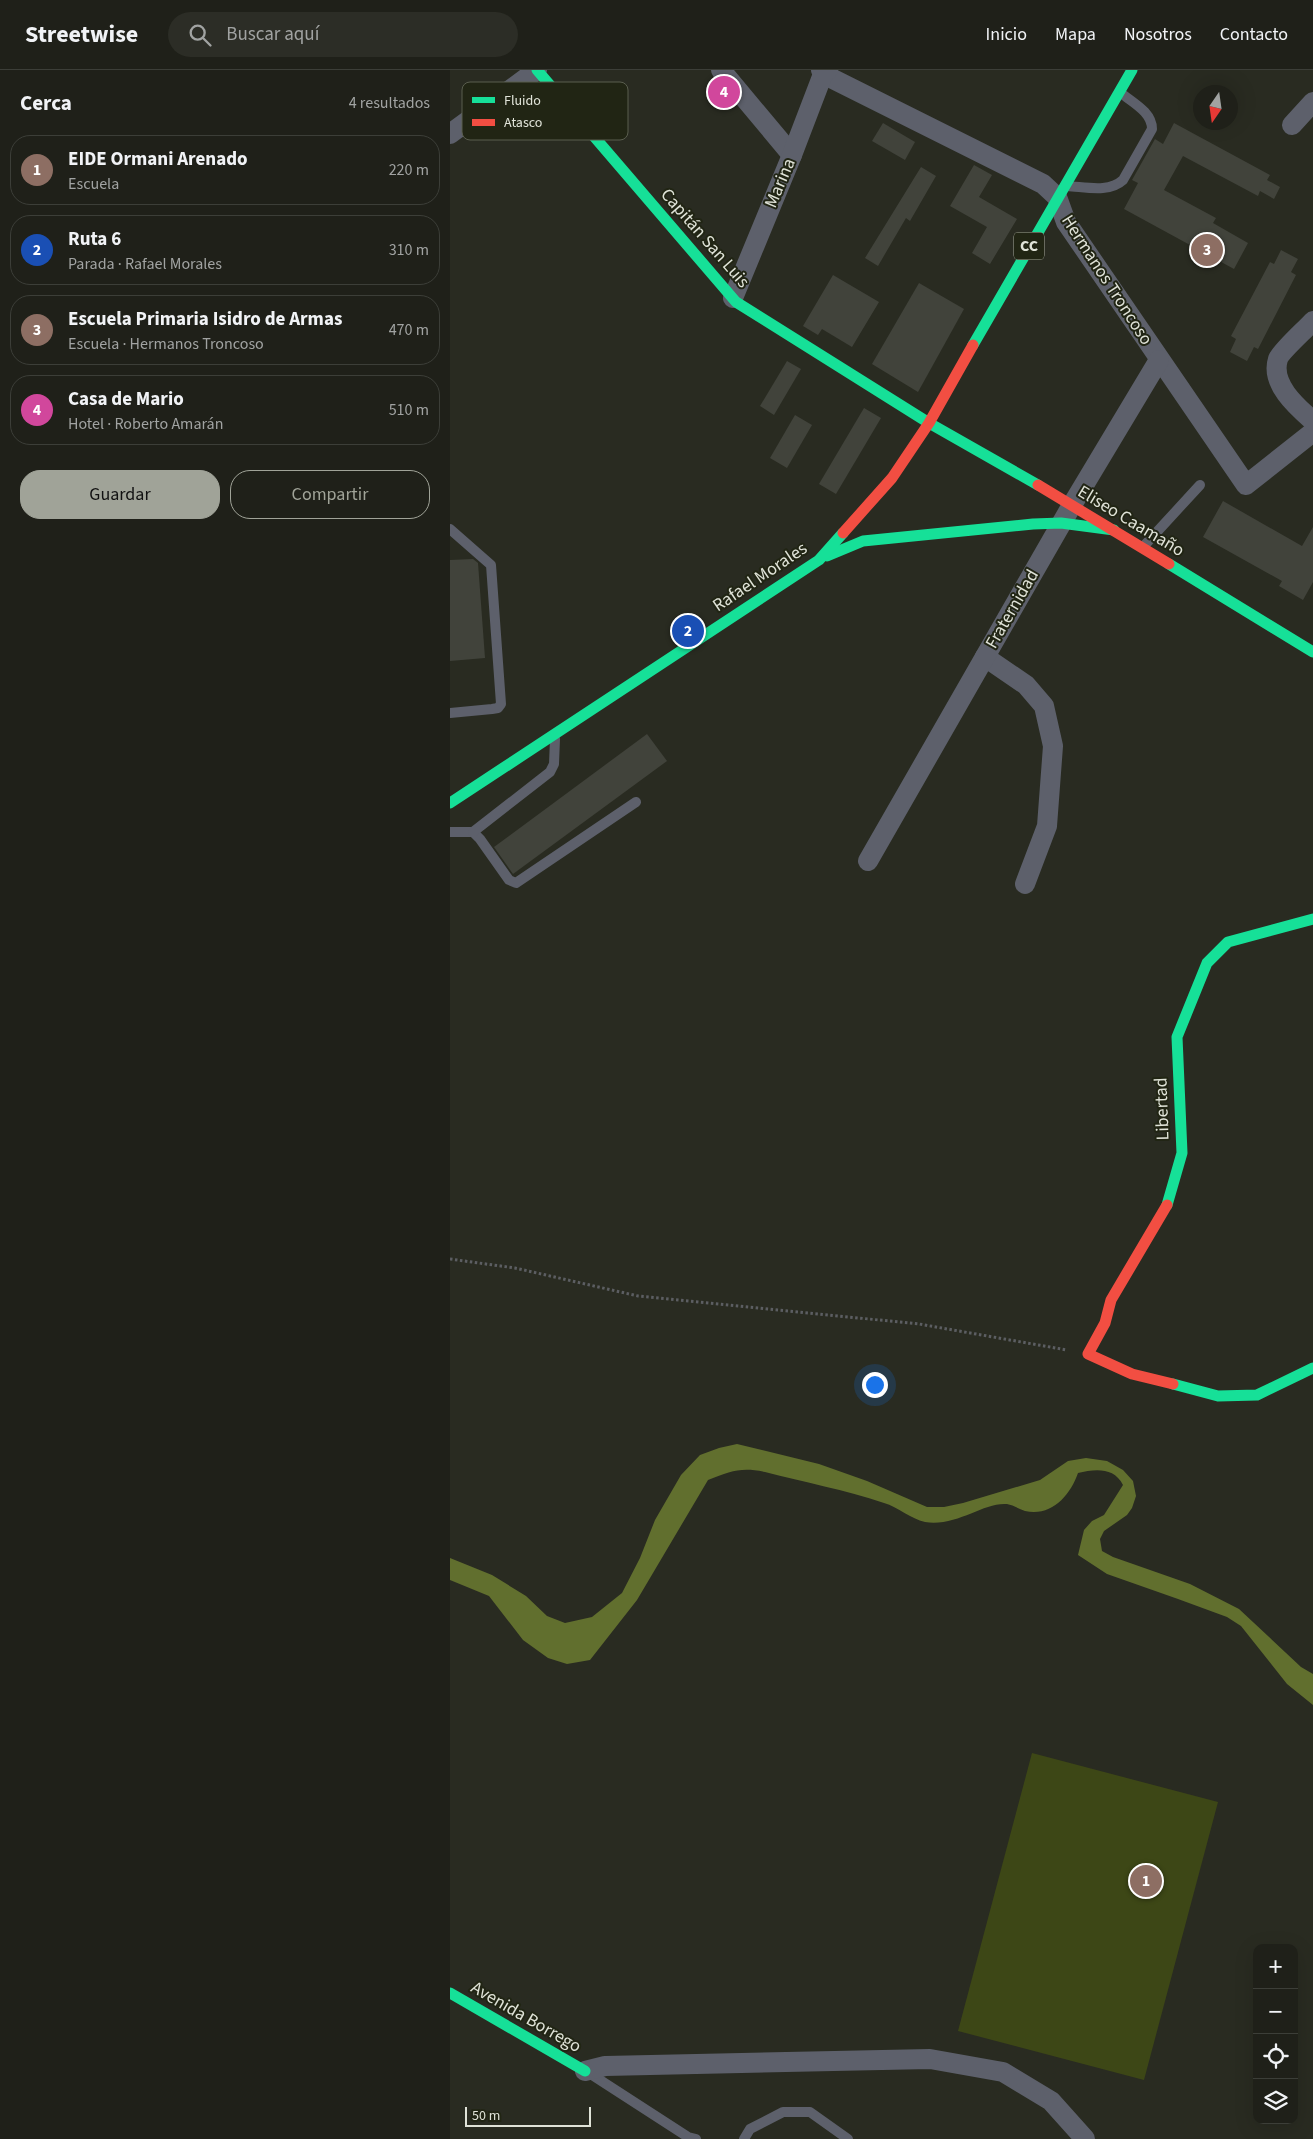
<!DOCTYPE html>
<html lang="es">
<meta charset="utf-8">
<style>
:root{--surface:#1f2019;--page:#2c2d26;--text:#f1f3f6;--muted:#a1a3a2;--line:#3c3e38;--accent:#a0a398}
body{margin:0;font-family:"Source Sans 3",sans-serif;background:var(--page);color:var(--text)}
.controls{position:absolute;right:15px;bottom:15px;display:grid;overflow:hidden;border-radius:10px;box-shadow:0 5px 20px #0002}
.controls button{width:45px;height:45px;display:grid;place-items:center;padding:0;border:0;border-bottom:1px solid var(--line);background:var(--surface);color:var(--text);font:25px sans-serif}
.compass{position:absolute;left:743px;top:15px;width:45px;height:45px;border-radius:50%;background:var(--surface);box-shadow:0 5px 20px #0002;rotate:193deg}
.scale{position:absolute;left:15px;bottom:12px;width:126px;box-sizing:border-box;padding-left:5px;border:2px solid #e0e3d8;border-top:0;font-size:14px;line-height:18px;white-space:nowrap;color:#e0e3d8;-webkit-text-stroke:4px #212514;paint-order:stroke}
.you{position:absolute;left:424px;top:1314px;width:18px;height:18px;margin:-12px;border:4px solid #fff;border-radius:50%;background:#1a73e8;box-shadow:0 0 0 8px #1a73e833}
.badge{display:grid;place-items:center;width:32px;height:32px;border-radius:50%;background:var(--accent);color:#fff;font-size:16px;font-weight:700}
.pin{position:absolute;translate:-50% -50%;border:2px solid #fff;box-shadow:0 1px 5px #0006}
.list{margin:0;padding:0;list-style:none}
h2{display:flex;justify-content:space-between;align-items:center;height:65px;margin:0;padding:0 20px;font-size:21px}
h2 small{font-size:16px;font-weight:400;color:var(--muted)}
.list li{display:grid;grid-template-columns:32px 1fr auto;gap:15px;align-items:center;box-sizing:border-box;height:70px;margin:0 10px 10px;padding:0 10px;border:1px solid var(--line);border-radius:20px}
.list b{display:block;font-size:19px;white-space:nowrap}
.list p{margin:0;font-size:16px;white-space:nowrap;color:var(--muted)}
.list em{font-size:16px;font-style:normal;color:var(--muted)}
.actions{display:flex;gap:10px;padding:15px 20px}
.actions a{flex:1;padding:11px 0;border:1px solid var(--accent);border-radius:20px;text-align:center;font-size:18px;color:var(--accent)}
.actions .main{background:var(--accent);color:#111}
.icon{flex:none;width:28px;height:28px;fill:none;stroke:currentColor;stroke-width:2;stroke-linecap:round;stroke-linejoin:round}
.map{position:relative;flex:none;width:863px;height:2069px;overflow:hidden}
header{display:flex;align-items:center;gap:30px;box-sizing:border-box;height:70px;padding:0 25px;background:var(--surface);border-bottom:1px solid var(--line)}
header strong{font-size:24px}
nav{display:flex;gap:28px;margin-inline-start:auto;font-size:18px}
.search{width:350px;height:45px;background:var(--page);display:flex;align-items:center;gap:12px;box-sizing:border-box;padding:0 18px;border-radius:28px;color:var(--muted);font-size:19px}
main{display:flex}
aside{flex:1;background:var(--surface)}
.map>svg:first-child{display:block}
.green{fill:#3d4716}
.water{fill:#616f2e}
.building{fill:#41433b}
.lines{fill:none;stroke-linecap:round;stroke-linejoin:round}
.path{stroke:#5c5e62;stroke-width:3;stroke-dasharray:2.5 2.5;stroke-linecap:butt}
.lane{stroke:#5d606b;stroke-width:10}
.street{stroke:#5d606b;stroke-width:20}
.fast{stroke:#16e098;stroke-width:11}
.jam{stroke:#f24e42;stroke-width:11}
.labels{text-anchor:middle;dominant-baseline:central;stroke-width:4;stroke-linejoin:round;paint-order:stroke}
.shield{fill:#212514;stroke:#a7aa9d;stroke-width:1}
.shield-label{font-size:16px;font-weight:bold;fill:#e0e3d8}
.street-label{font-size:18px;fill:#e0e3d8;stroke:#212514}
.key{fill:#212514;stroke:#5a5e4f;stroke-width:1}
.key-label{font-size:14px;fill:#e0e3d8}
</style>
<header>
<strong>Streetwise</strong>
<div class="search"><svg class="icon" aria-label="search" viewBox="0 0 24 24"><circle cx="10" cy="10" r="6"/><path d="M15 15l6 6"/></svg>Buscar aquí</div>
<nav><a>Inicio</a><a>Mapa</a><a>Nosotros</a><a>Contacto</a></nav>
</header>
<main>
<aside>
<h2>Cerca<small>4 resultados</small></h2>
<ul class="list">
<li><span class="badge" style="background:#8d6e63">1</span><div><b>EIDE Ormani Arenado</b><p>Escuela</p></div><em>220 m</em></li>
<li><span class="badge" style="background:#1a4fb4">2</span><div><b>Ruta 6</b><p>Parada · Rafael Morales</p></div><em>310 m</em></li>
<li><span class="badge" style="background:#8d6e63">3</span><div><b>Escuela Primaria Isidro de Armas</b><p>Escuela · Hermanos Troncoso</p></div><em>470 m</em></li>
<li><span class="badge" style="background:#d1479c">4</span><div><b>Casa de Mario</b><p>Hotel · Roberto Amarán</p></div><em>510 m</em></li>
</ul>
<div class="actions"><a class="main">Guardar</a><a>Compartir</a></div>
</aside>
<div class="map">
<svg width="863" height="2069" viewBox="0 0 863 2069">
<rect width="100%" height="100%" fill="#292b21"/>
<path class="green" d="M582,1683L768,1732L694,2010L508,1961Z"/>
<path class="water" d="M287,1374L369,1394L417,1411L477,1437H494L513,1433L590,1410L618,1391L636,1388L657,1391L673,1400L683,1411L686,1426L682,1438L677,1445L654,1461L650,1469L652,1481L663,1487L740,1514L789,1539L851,1597L863,1604V1635L837,1614L791,1556L777,1547L728,1529L657,1504L628,1485L634,1460L642,1451L654,1445L673,1415C664,1397 645,1399 628,1403C620,1426 601,1447 575,1441C569,1439 563,1435 557,1434C533,1432 507,1457 475,1452C461,1449 448,1437 434,1433C395,1420 354,1412 315,1402C291,1397 281,1401 258,1410L187,1530L140,1590L117,1594L98,1588L73,1570L39,1526L0,1510V1488L42,1505L76,1526L97,1546L115,1553L142,1547L172,1523L190,1488L205,1450L231,1405L250,1385L269,1378Z"/>
<g class="building">
<path d="M433,53L465,72L455,90L422,71Z"/>
<path d="M724,53L820,105L817,110L830,117L824,129L810,121L808,126L733,86L714,120L766,148L763,153L798,173L784,199L674,139L688,113L682,110L705,69L713,74Z"/>
<path d="M524,95L542,105L529,127L567,149L540,194L522,183L537,157L500,136Z"/>
<path d="M471,97L486,106L460,151L456,148L428,196L415,188Z"/>
<path d="M831,180L848,189L841,202L846,205L808,279L804,277L797,291L780,282L786,269L781,266L820,192L824,194Z"/>
<path d="M383,205L429,232L402,277L372,259L368,265L353,256Z"/>
<path d="M469,213L514,239L468,322L422,294Z"/>
<path d="M337,291L351,299L324,345L310,336Z"/>
<path d="M414,338L431,348L386,424L369,414Z"/>
<path d="M345,345L362,355L337,398L320,388Z"/>
<path d="M773,431L852,476L863,457V512L853,530L829,516L832,511L753,467Z"/>
<path d="M23,489L28,493L35,588L0,591V490Z"/>
<path d="M197,664L217,691L63,804L44,777Z"/>
</g>
<g class="lines">
<path class="path" d="M0,1189L65,1198L188,1226L469,1254L617,1280"/>
<g class="lane">
<path d="M617,116C636,117 659,123 673,110L702,59C702,42 683,33 671,23"/>
<path d="M0,459L41,495L51,634L48,638L42,639L0,643"/>
<path d="M693,477L750,415"/>
<path d="M0,762H23L30,769L59,810L66,813L186,732"/>
<path d="M23,762L100,702L104,694L105,669"/>
<path d="M136,2001L238,2067L246,2069"/>
<path d="M294,2069L300,2059L333,2042H360L398,2069"/>
</g>
<g class="street">
<path d="M271,0L342,85"/>
<path d="M371,0L373,4L593,114L607,127L616,152L796,415L863,362"/>
<path d="M842,55L863,32"/>
<path d="M0,64L87,0"/>
<path d="M283,228L342,85L373,4L378,0"/>
<path d="M863,251C856,259 831,281 828,289C820,314 847,337 863,351"/>
<path d="M535,587L576,615L594,636L603,676L597,756L575,814"/>
<path d="M418,791L622,435L709,290"/>
<path d="M135,2001L155,1996L480,1989L553,2002L601,2031L635,2069"/>
</g>
<g class="fast">
<path d="M87,0L286,232L479,353L588,415"/>
<path d="M523,275L682,0"/>
<path d="M377,486L413,471L583,454L611,453L664,460"/>
<path d="M719,494L863,582"/>
<path d="M0,733L369,490L393,463"/>
<path d="M717,1135L732,1083L727,967L757,893L778,872L863,849"/>
<path d="M723,1314L768,1326L807,1325L863,1298"/>
<path d="M0,1923L135,2001"/>
</g>
<g class="jam">
<path d="M588,415L719,494"/>
<path d="M393,463L442,408L479,353L523,275"/>
<path d="M717,1135L661,1230L655,1253L638,1284L682,1304L723,1314"/>
</g>
</g>
<g class="labels">
<rect class="shield" x="564" y="162.5" width="30" height="27" rx="4"/>
<g class="shield-label">
<text x="579" y="176">CC</text>
</g>
<g class="street-label">
<text transform="translate(330 113) rotate(-67)">Marina</text>
<text transform="translate(255 168) rotate(49)">Capitán San Luis</text>
<text transform="translate(657 210) rotate(57)">Hermanos Troncoso</text>
<text transform="translate(681 451) rotate(31)">Eliseo Caamaño</text>
<text transform="translate(310 507) rotate(-34)">Rafael Morales</text>
<text transform="translate(562 539) rotate(-60)">Fraternidad</text>
<text transform="translate(712 1039) rotate(-92)">Libertad</text>
<text transform="translate(76 1947) rotate(30)">Avenida Borrego</text>
</g>
</g>
<rect x="12" y="12" width="166" height="58" rx="8" class="key"/>
<rect x="22" y="27" width="23" height="6" fill="#16e098"/>
<rect x="22" y="49" width="23" height="7" fill="#f24e42"/>
<g class="key-label">
<text x="54" y="35">Fluido</text>
<text x="54" y="57">Atasco</text>
</g>
</svg>
<div class="controls">
<button>+</button>
<button>−</button>
<button><svg class="icon" aria-label="locate" viewBox="0 0 24 24"><circle cx="12" cy="12" r="6"/><path d="M12 2v4M12 18v4M2 12h4M18 12h4"/></svg></button>
<button><svg class="icon" aria-label="layers" viewBox="0 0 24 24"><path d="M12 4l9 5-9 5-9-5zM3 14l9 5 9-5"/></svg></button>
</div>
<svg class="compass" viewBox="-18 -18 36 36"><path d="M0-13l5 13h-10z" fill="#e53935"/><path d="M0 13l5-13h-10z" fill="#a1a3a2"/></svg>
<div class="scale">50 m</div>
<div class="you"></div>
<div class="pin badge" style="left:696px;top:1811px;background:#8d6e63">1</div>
<div class="pin badge" style="left:238px;top:561px;background:#1a4fb4">2</div>
<div class="pin badge" style="left:757px;top:180px;background:#8d6e63">3</div>
<div class="pin badge" style="left:274px;top:22px;background:#d1479c">4</div>
</div>
</main>
